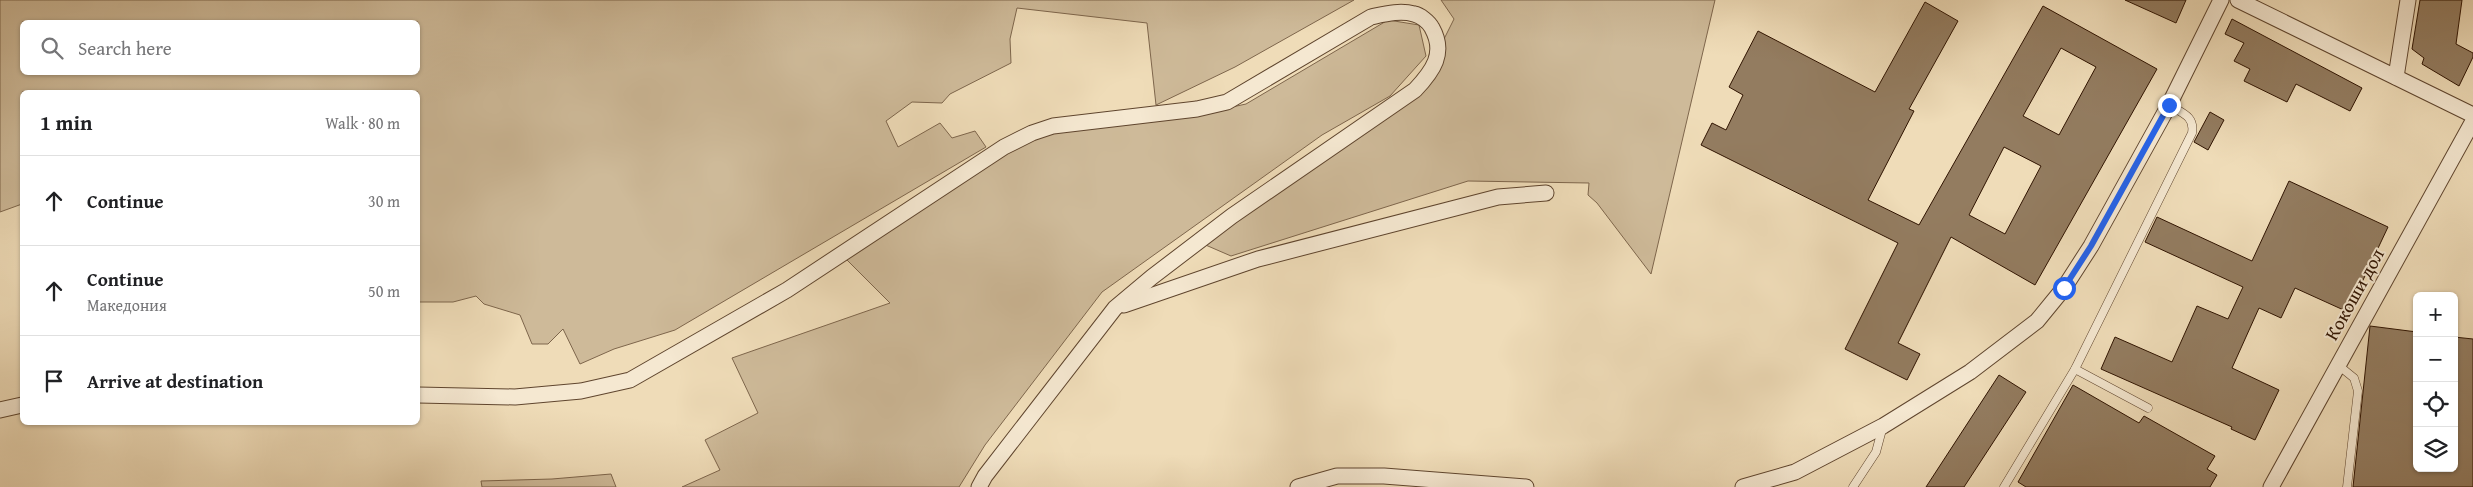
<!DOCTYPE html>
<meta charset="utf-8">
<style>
:root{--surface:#fff;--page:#f2f2f2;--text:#202124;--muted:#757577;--line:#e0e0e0}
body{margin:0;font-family:"Gentium Book Plus",serif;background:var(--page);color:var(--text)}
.controls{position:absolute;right:15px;bottom:15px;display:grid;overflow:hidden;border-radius:8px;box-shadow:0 1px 4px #0004}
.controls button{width:45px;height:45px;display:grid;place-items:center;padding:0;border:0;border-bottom:1px solid var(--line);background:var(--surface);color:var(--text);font:25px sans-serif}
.stop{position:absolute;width:15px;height:15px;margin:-11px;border:4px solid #2563eb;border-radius:50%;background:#fff}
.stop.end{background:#2563eb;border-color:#fff;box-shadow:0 1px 5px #0008}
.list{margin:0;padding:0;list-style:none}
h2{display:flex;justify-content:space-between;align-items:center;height:65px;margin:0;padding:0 20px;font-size:21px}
h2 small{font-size:16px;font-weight:400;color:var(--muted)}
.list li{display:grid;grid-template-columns:32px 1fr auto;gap:15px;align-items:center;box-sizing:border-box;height:90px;padding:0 20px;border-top:1px solid var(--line)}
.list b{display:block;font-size:19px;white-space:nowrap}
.list p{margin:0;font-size:16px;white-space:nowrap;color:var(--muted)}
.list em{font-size:16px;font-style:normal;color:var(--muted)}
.icon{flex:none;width:28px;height:28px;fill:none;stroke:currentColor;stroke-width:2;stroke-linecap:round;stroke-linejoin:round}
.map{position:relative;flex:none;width:2473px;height:487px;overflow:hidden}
.search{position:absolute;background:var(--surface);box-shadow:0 1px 4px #0004;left:20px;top:20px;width:400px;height:55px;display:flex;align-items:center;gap:12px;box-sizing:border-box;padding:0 18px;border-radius:8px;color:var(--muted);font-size:19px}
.panel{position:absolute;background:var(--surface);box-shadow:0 1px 4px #0004;left:20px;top:90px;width:400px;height:335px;border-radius:8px}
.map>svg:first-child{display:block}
.green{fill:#ceba99;stroke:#7e664c;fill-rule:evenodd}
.building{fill:#937c60;stroke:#2f1300;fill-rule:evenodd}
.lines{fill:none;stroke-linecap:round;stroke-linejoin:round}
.service-casing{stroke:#5f452e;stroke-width:9}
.minor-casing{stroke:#5f452e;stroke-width:17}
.service{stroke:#f5e8d1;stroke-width:8}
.minor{stroke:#f5e8d1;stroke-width:15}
.route{stroke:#2563eb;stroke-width:6}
.labels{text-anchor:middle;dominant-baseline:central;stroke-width:4;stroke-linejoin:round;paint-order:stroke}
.street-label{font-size:19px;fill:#2f1300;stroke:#f5e8d1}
</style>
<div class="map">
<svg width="2473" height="487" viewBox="0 0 2473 487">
<rect width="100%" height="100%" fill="#efdcb8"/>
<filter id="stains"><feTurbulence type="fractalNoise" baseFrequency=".004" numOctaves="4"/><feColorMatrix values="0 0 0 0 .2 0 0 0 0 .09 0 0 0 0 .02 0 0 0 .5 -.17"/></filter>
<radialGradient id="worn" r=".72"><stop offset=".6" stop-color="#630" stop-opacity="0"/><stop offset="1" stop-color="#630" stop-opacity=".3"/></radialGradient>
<g class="green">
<path d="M0,0H1354L1235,67L1156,105L1147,23L1017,8L1010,39L1011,63L950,94L942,103L912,102L886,121L898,147L940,123L952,138L975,131L986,147L675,330L614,349L580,364L563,329L548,344H532L520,315L484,304L476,296L453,302H418V92H22V204L0,212ZM22,22H418V72H22Z"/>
<path d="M1441,0H1715L1651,274L1597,203L1588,195L1589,183L1468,181L1231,256L1201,243L1423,81L1454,19Z"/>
<path d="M1388,20L1419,25L1426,56L1390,96L1322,135L1102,292L985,445L959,487H682L720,470L705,440L758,413L732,358L890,303L842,255L988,159L1057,131L1186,117L1246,104Z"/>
<path d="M611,474L616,487H482L481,481L552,479Z"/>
</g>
<g class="building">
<path d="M2125,0H2186L2176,23Z"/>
<path d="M2420,0H2462L2456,44L2473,53V57L2459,86L2422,64L2424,58L2412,49Z"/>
<path d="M1925,2L1958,21L1909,109L1914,111L1868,200L1919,225L2043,6L2157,69L2035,285L1951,237L1898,343L1920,354L1907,380L1845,349L1898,243L1701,145L1712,123L1726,130L1743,95L1729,87L1758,31L1875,92ZM2061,48L2096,67L2059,135L2023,116ZM2004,147L2041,166L2005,234L1969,215Z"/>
<path d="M2232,19L2362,88L2350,111L2296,84L2287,102L2244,81L2250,69L2234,61L2244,43L2225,34Z"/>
<path d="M2210,112L2224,120L2208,150L2194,142Z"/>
<path d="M2289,181L2388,227L2348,312L2295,288L2281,318L2259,308L2232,368L2279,390L2255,440L2231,429L2232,427L2101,369L2115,337L2172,362L2197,306L2228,319L2243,287L2145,242L2157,217L2252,261Z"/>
<path d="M2370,326L2417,332V468H2454V337L2473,339V487H2353Z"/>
<path d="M1999,375L2026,392L1964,487H1926Z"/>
<path d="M2073,385L2139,423L2144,416L2215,456L2207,469L2217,475L2210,487H2026L2018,482Z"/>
</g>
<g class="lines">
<defs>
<g id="service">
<path d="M2338,365L2354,378L2358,391L2347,487"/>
<path d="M2075,369L2148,408"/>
<path d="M1853,487L1876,452L1883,426"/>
<path d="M2004,487L2075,369L2192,133C2195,116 2182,113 2169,105"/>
</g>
<g id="minor">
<path d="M2238,0L2473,115"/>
<path d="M2396,77L2408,0"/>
<path d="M1124,305L1258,259L1498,197L1546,193"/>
<path d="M418,395L515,397L581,391L630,380L787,290L1004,147L1032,133L1053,126L1197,109L1227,102L1371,17C1385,14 1400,10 1414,14C1420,15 1429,22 1432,28C1446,53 1433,71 1415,90L1232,216L1152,277L1115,308L985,476L979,487"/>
<path d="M0,410L22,405"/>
<path d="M1298,487L1337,476H1384L1526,487"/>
<path d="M1743,487L1795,472L1883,426L1970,372L2037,321L2064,288L2091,246L2169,105L2221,0"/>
<path d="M2271,487L2473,121"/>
</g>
</defs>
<use href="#service" class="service-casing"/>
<use href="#minor" class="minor-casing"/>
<use href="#service" class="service"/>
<use href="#minor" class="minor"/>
</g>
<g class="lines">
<path class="route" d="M2064,288L2091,246L2169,105"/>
</g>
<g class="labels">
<g class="street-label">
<text transform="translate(2354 294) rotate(-61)">Кокоши дол</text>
</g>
</g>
<rect width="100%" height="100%" filter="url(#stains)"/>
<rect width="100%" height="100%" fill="url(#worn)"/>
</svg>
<div class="controls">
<button>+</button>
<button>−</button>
<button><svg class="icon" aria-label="locate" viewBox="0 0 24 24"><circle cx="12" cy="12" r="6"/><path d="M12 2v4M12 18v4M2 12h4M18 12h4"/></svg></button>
<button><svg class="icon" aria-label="layers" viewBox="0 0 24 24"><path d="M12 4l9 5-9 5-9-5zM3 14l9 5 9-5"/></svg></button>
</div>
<div class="stop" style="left:2064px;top:288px"></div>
<div class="stop end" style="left:2169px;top:105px"></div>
<div class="search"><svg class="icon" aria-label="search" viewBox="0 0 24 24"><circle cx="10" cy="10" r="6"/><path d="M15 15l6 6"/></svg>Search here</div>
<section class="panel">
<h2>1 min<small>Walk · 80 m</small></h2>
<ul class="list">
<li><svg class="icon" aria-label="ahead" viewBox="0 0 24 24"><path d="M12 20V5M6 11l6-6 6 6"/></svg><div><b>Continue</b></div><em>30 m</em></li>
<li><svg class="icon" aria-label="ahead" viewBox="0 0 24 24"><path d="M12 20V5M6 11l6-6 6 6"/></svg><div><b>Continue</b><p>Македония</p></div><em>50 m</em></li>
<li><svg class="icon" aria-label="arrive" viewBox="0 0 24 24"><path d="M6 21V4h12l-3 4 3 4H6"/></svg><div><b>Arrive at destination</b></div></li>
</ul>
</section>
</div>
